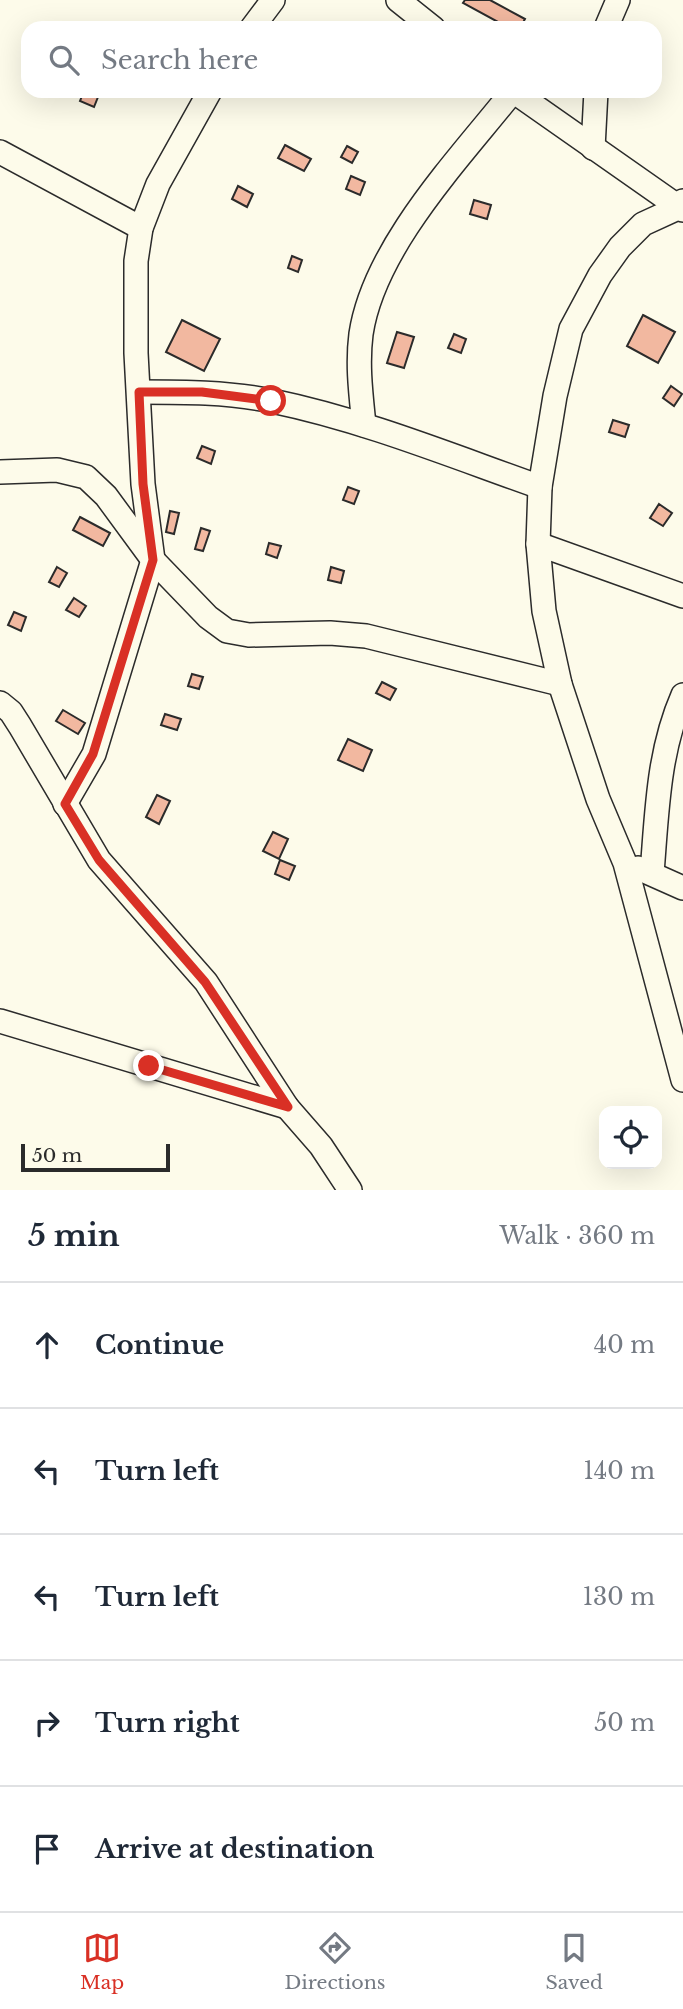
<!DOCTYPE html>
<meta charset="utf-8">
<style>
:root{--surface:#fff;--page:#f6f6f7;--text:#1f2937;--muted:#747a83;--line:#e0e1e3;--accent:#d93025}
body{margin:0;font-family:"Libre Baskerville",serif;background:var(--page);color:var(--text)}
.controls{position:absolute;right:21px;bottom:21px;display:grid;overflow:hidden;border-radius:14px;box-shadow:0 7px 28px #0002}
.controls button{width:63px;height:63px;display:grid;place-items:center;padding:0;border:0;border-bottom:2px solid var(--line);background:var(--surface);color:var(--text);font:35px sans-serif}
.scale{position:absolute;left:21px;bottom:18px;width:149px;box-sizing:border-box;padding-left:7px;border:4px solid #2b2b2b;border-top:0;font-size:19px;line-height:24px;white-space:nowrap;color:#2b2b2b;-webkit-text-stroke:5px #fdfbea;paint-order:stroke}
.stop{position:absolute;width:21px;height:21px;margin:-16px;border:5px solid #d93025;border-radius:50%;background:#fff}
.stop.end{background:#d93025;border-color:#fff;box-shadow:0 2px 7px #0008}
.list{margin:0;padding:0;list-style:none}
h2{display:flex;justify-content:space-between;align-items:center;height:91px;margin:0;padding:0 28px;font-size:30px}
h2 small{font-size:23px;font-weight:400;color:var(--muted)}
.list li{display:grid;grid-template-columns:46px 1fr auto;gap:21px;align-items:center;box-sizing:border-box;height:126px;padding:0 28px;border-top:2px solid var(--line)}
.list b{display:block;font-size:26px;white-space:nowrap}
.list em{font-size:23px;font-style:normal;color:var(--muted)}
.icon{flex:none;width:38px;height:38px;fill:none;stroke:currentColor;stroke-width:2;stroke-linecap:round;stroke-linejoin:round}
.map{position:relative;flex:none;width:683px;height:1190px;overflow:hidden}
.search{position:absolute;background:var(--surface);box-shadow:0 7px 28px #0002;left:21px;right:21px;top:21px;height:77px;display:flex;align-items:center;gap:18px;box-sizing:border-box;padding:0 24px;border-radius:21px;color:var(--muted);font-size:26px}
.sheet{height:721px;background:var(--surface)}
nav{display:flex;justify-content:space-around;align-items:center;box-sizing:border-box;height:98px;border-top:2px solid var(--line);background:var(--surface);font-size:19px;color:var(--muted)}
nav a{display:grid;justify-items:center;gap:4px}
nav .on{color:var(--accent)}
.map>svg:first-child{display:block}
.building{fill:#f2b8a0;stroke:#2b2b2b;stroke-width:2}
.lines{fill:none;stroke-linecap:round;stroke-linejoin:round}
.minor-casing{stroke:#2b2b2b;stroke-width:26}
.minor{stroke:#fdfbea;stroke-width:23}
.route{stroke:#d93025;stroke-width:9}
</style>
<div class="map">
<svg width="683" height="1190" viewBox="0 0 683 1190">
<rect width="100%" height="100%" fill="#fdfbea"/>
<g class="building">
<path d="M465,0H490L525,19L520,28H509L463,3Z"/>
<path d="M84,91L100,92L94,107L80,101Z"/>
<path d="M285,145L311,159L304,171L278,158Z"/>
<path d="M347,146L358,152L352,163L341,157Z"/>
<path d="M351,176L365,182L360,195L346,189Z"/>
<path d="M238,186L253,194L247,207L232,199Z"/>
<path d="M474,200L491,205L487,219L470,214Z"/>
<path d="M292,256L302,260L298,272L288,268Z"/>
<path d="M643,315L675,332L658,363L627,346Z"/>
<path d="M182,320L220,339L204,371L166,352Z"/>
<path d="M397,332L414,337L404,368L387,363Z"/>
<path d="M454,334L466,339L461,353L448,348Z"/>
<path d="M671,386L682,394L674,406L663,398Z"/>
<path d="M613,420L629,425L625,437L609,432Z"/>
<path d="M202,446L215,451L211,464L197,458Z"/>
<path d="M348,487L359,491L354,504L343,500Z"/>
<path d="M659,504L672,513L663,526L650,518Z"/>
<path d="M170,511L179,513L174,534L166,532Z"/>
<path d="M80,517L110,533L103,546L73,530Z"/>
<path d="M201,528L210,531L203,551L195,549Z"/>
<path d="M269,543L281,546L277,558L266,554Z"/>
<path d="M57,567L67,573L59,587L49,582Z"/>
<path d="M331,567L344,571L341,583L328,580Z"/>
<path d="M74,598L86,606L79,617L66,610Z"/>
<path d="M14,612L26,617L21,631L8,625Z"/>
<path d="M192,674L203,677L199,689L188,686Z"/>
<path d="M382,682L396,689L390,700L376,693Z"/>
<path d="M63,710L85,723L78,734L56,721Z"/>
<path d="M165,714L181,719L177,730L161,725Z"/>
<path d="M348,739L372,750L363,771L338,760Z"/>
<path d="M157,795L170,801L159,824L146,817Z"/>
<path d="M273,832L288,839L279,859L263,851Z"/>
<path d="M280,860L295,866L289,880L275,874Z"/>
</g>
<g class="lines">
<defs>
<g id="minor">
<path d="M398,0L433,28"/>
<path d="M252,28L273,0"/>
<path d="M606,28L618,0"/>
<path d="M513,91L683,210"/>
<path d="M593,148L596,91"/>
<path d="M0,152L141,228"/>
<path d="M683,201L680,207L643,224L620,247L600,275L571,329L555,396L540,487L538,544L544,611L560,684L598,799L625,863L683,1080"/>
<path d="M139,392C184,392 228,392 272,401C364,420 452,456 540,487"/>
<path d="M364,425C361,395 357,365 361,334C374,247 459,159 513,91"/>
<path d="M0,472L57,470L86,477L106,496L153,560L208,617L227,631L249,635L330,633L366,636L560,684"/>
<path d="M538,544L683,596"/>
<path d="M0,703L11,712L20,726L99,860L206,982L287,1107L321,1146L350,1190"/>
<path d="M65,804L94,754L153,560L143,484L136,353V261L141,228L158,184L210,91"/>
<path d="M638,868L683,888"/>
<path d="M652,873C657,812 658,752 683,695"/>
<path d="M0,1021L287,1107"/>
</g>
</defs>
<use href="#minor" class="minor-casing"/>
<use href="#minor" class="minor"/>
</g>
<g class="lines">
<path class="route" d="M149,1066L288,1107L205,982L99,860L65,804L93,754L153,560L143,484L139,392H202L271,401"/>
</g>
</svg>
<div class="controls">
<button><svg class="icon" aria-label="locate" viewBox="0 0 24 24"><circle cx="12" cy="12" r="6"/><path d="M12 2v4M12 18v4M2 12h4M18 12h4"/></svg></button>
</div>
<div class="scale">50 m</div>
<div class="stop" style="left:271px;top:401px"></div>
<div class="stop end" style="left:149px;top:1066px"></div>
<div class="search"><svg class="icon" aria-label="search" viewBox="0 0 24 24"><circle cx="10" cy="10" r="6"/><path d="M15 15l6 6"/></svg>Search here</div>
</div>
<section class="sheet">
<h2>5 min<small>Walk · 360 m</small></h2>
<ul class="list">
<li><svg class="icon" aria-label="ahead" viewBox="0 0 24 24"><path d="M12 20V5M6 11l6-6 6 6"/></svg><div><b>Continue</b></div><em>40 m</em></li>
<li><svg class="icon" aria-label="left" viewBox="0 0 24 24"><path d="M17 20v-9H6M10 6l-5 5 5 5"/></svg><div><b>Turn left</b></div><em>140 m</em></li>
<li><svg class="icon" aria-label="left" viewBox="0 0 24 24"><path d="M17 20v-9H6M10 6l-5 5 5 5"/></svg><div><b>Turn left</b></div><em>130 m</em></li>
<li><svg class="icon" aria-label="right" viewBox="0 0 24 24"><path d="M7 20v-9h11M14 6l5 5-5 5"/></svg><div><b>Turn right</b></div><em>50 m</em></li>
<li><svg class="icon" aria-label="arrive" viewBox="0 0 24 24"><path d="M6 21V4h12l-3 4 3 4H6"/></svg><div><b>Arrive at destination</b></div></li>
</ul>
</section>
<nav>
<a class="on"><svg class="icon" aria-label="map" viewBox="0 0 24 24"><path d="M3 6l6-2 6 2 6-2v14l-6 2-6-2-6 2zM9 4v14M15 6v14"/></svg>Map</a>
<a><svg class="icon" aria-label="directions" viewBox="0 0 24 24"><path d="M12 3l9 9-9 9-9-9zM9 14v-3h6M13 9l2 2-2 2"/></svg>Directions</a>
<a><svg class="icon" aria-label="saved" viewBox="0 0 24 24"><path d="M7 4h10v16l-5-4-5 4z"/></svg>Saved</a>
</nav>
